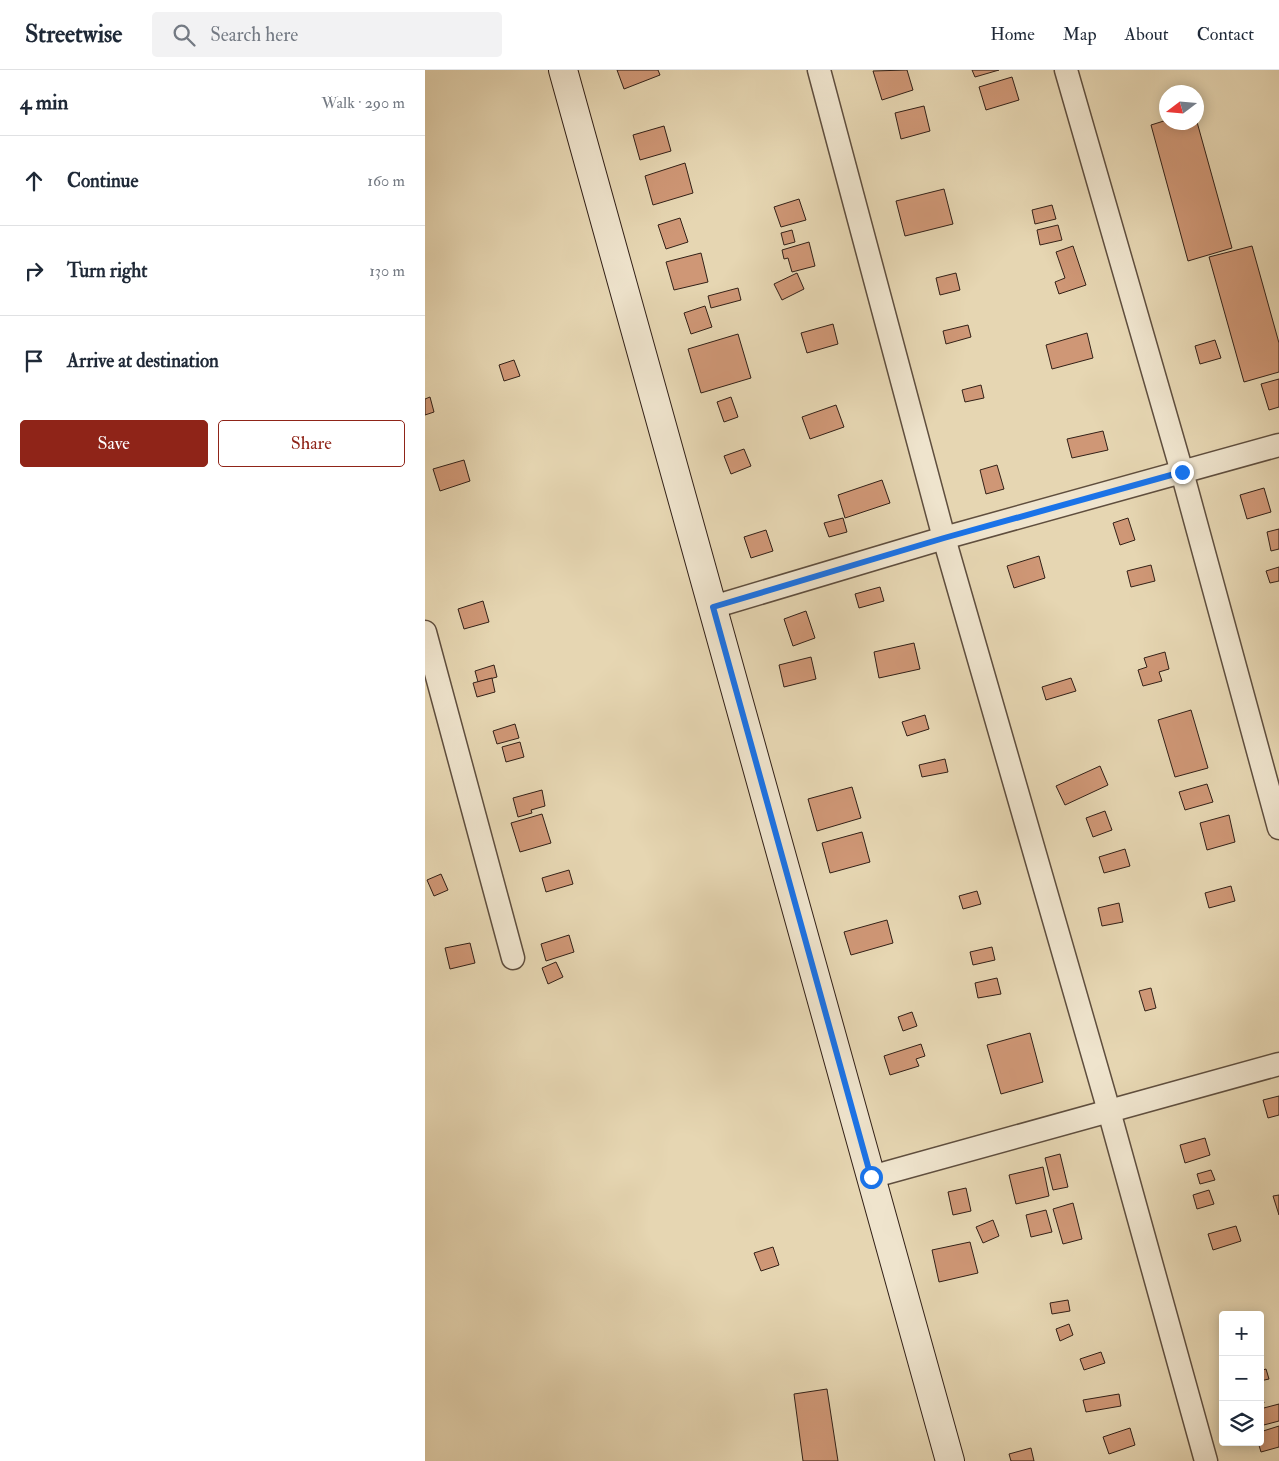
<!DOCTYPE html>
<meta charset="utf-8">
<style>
:root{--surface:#fff;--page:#f2f2f3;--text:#1f2937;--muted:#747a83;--line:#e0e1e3;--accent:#8f2418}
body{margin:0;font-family:"IM FELL Double Pica",serif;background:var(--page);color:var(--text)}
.controls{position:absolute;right:15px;bottom:15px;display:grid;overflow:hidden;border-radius:5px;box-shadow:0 2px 12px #0003}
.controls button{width:45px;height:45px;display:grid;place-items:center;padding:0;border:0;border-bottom:1px solid var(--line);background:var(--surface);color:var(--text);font:25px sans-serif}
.compass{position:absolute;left:734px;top:15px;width:45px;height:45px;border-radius:50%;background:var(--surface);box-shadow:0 2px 12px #0003;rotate:254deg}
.stop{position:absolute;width:15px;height:15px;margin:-11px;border:4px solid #1a73e8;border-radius:50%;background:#fff}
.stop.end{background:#1a73e8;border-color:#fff;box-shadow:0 1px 5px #0008}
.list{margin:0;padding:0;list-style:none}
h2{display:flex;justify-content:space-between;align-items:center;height:65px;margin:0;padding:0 20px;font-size:21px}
h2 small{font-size:16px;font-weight:400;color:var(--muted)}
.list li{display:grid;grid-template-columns:32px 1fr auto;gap:15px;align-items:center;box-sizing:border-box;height:90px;padding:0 20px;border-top:1px solid var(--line)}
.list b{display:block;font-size:19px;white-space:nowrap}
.list em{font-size:16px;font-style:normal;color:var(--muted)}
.actions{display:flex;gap:10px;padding:15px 20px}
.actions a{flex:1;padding:11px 0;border:1px solid var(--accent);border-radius:5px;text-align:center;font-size:18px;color:var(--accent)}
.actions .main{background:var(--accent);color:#fff}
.icon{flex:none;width:28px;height:28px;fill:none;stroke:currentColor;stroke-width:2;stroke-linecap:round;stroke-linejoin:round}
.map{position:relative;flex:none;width:854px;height:1391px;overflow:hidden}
header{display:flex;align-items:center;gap:30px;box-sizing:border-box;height:70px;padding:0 25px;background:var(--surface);border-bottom:1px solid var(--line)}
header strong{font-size:24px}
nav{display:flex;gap:28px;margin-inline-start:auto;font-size:18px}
.search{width:350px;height:45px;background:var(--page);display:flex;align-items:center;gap:12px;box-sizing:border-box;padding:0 18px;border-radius:5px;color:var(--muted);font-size:19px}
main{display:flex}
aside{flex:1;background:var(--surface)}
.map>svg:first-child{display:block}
.building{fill:#cf9776;stroke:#322017}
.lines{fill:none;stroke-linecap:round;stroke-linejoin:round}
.minor-casing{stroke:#5f4e3e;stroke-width:25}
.secondary-casing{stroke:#322017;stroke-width:30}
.minor{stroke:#efe4cd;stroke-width:22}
.secondary{stroke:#efe4cd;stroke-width:28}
.route{stroke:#1a73e8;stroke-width:6}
</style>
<header>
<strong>Streetwise</strong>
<div class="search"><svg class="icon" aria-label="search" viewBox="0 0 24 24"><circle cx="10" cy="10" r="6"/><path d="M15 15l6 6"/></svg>Search here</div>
<nav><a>Home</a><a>Map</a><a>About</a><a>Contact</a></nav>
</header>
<main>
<aside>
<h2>4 min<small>Walk · 290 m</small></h2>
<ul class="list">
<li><svg class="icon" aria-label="ahead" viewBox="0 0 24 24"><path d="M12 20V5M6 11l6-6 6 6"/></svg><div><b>Continue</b></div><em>160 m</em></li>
<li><svg class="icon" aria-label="right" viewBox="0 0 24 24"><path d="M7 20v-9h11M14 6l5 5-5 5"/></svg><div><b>Turn right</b></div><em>130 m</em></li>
<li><svg class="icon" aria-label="arrive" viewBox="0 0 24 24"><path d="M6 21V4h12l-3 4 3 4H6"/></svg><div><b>Arrive at destination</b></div></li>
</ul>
<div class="actions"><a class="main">Save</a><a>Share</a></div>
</aside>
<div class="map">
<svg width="854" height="1391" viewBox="0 0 854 1391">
<rect width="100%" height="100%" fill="#e6d6b2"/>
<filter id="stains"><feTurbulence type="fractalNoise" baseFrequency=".004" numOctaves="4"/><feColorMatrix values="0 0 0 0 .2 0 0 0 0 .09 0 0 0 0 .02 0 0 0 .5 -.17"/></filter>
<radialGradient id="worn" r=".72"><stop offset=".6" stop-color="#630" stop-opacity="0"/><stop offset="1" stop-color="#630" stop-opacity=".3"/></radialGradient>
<g class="building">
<path d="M192,0H233L235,5L199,19Z"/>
<path d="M482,0L488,20L457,30L448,1Z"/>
<path d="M547,0H574L550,7Z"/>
<path d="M587,7L594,30L561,40L554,17Z"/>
<path d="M499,36L505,61L476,69L470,43Z"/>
<path d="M742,50V52H772L807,178L763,191L726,55Z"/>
<path d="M239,56L246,81L215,90L208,65Z"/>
<path d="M260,93L268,123L228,135L220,106Z"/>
<path d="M519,119L528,154L480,166L471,131Z"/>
<path d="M374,129L381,150L356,157L349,137Z"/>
<path d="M627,135L631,149L610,154L607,140Z"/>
<path d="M255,148L263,172L241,179L233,155Z"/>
<path d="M633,155L637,170L615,175L612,160Z"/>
<path d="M367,160L370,172L359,175L356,163Z"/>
<path d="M384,172L390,196L367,202L363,188L359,189L357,180Z"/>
<path d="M648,176L661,215L634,224L630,212L640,208L631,182Z"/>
<path d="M827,176L854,273V302L819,312L784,187Z"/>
<path d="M276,183L283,212L249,220L241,192Z"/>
<path d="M372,203L379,219L357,230L349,214Z"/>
<path d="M531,203L535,220L515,225L511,208Z"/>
<path d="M313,218L316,230L286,238L283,226Z"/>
<path d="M280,236L287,257L266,264L259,243Z"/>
<path d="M408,254L413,274L382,283L376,263Z"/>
<path d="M543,255L546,267L521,274L518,261Z"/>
<path d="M662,263L668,288L627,299L621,275Z"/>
<path d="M313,264L326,308L276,323L263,279Z"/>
<path d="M790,270L796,288L775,294L770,276Z"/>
<path d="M89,290L95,306L79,311L74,295Z"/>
<path d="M854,309V337L844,340L836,314Z"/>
<path d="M556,315L559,328L540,332L537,320Z"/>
<path d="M5,327L9,342L0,345V329Z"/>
<path d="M306,327L313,347L299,352L292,332Z"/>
<path d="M411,335L419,357L385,369L377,347Z"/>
<path d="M678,361L683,380L647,388L642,369Z"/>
<path d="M319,379L326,396L306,404L299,386Z"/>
<path d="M39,390L45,411L15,421L8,399Z"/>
<path d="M572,395L579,419L561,424L555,400Z"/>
<path d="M457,410L465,433L420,448L413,425Z"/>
<path d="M839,418L846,442L822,449L815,425Z"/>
<path d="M418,448L422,462L404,467L399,453Z"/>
<path d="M703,448L710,470L695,475L688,453Z"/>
<path d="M854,459V479L846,481L842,462Z"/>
<path d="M341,460L348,481L326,488L319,467Z"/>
<path d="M614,486L620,508L589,518L582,496Z"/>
<path d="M726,495L730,511L706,517L702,501Z"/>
<path d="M854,497V511L845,513L841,501Z"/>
<path d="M455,517L459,531L434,538L430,524Z"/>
<path d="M58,531L64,552L39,559L33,539Z"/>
<path d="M381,541L390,568L368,576L359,549Z"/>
<path d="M489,573L495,599L454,608L449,582Z"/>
<path d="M740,582L744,599L734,602L737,611L718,616L713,600L722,597L719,588Z"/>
<path d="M386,587L391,609L359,617L354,595Z"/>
<path d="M69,595L72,607L53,612L50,601Z"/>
<path d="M67,608L70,622L52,627L48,613Z"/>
<path d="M646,608L651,621L621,630L617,617Z"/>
<path d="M766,640L783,698L750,707L733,650Z"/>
<path d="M500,645L504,659L482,666L477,652Z"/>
<path d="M90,654L94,668L72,674L68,661Z"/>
<path d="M95,672L99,687L81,692L77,677Z"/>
<path d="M520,689L523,702L497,707L494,695Z"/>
<path d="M675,696L683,715L640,735L631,716Z"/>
<path d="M782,714L788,732L760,740L754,722Z"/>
<path d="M427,717L436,748L392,761L383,729Z"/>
<path d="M117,720L120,736L106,740L107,743L93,747L88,728Z"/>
<path d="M680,741L687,760L668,767L661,748Z"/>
<path d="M117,744L126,773L95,782L86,753Z"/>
<path d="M804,745L810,772L782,780L775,753Z"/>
<path d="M437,762L445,792L405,803L397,773Z"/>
<path d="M700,779L705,796L679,803L674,787Z"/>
<path d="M144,800L148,814L121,822L117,808Z"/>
<path d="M16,804L23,820L9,826L2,810Z"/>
<path d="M806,816L810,831L784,838L780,823Z"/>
<path d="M552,821L556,834L538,839L534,826Z"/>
<path d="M694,833L698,852L677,856L673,838Z"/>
<path d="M462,850L468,873L426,885L419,862Z"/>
<path d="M144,865L149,882L121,891L116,874Z"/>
<path d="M45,873L50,893L25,899L20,878Z"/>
<path d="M567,877L570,890L548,895L545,882Z"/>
<path d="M131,892L138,907L123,914L117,898Z"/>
<path d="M572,908L576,924L553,928L550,913Z"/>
<path d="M726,918L731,938L720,941L714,921Z"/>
<path d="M487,942L492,956L478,961L473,947Z"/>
<path d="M605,963L618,1012L576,1024L562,975Z"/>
<path d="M496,974L500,986L491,989L494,996L465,1005L459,986Z"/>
<path d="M854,1026V1045L843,1048L838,1030Z"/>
<path d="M780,1068L785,1085L760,1093L755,1075Z"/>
<path d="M635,1084L643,1117L628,1120L620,1088Z"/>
<path d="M618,1097L624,1126L591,1134L584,1105Z"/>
<path d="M786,1100L790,1110L775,1114L772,1104Z"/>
<path d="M541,1118L546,1141L528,1145L523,1122Z"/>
<path d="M784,1120L789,1134L772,1139L768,1125Z"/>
<path d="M854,1125V1145L848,1126Z"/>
<path d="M648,1133L657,1169L638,1174L628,1139Z"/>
<path d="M621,1140L627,1162L606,1167L601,1145Z"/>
<path d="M568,1150L574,1166L558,1173L551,1157Z"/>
<path d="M811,1156L816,1171L788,1180L783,1164Z"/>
<path d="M545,1172L553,1203L514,1212L507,1180Z"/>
<path d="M348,1177L354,1195L336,1201L329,1183Z"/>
<path d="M643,1230L645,1241L627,1244L625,1233Z"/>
<path d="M644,1254L648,1265L635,1271L631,1259Z"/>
<path d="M676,1282L680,1293L659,1300L655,1289Z"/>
<path d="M841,1299L844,1309L835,1311V1301Z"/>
<path d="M402,1319L413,1391H378L369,1324Z"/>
<path d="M835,1320L839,1333L835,1334Z"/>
<path d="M694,1324L696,1336L661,1342L658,1330Z"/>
<path d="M854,1334V1351L835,1356V1339Z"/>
<path d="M854,1356V1377L836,1382L833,1372H835V1362Z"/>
<path d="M705,1358L710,1375L684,1384L678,1367Z"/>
<path d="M606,1378L609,1391H586L584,1384Z"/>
</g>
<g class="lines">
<defs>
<g id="minor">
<path d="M394,0L519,468L684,1041L781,1391"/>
<path d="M641,0L757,402L854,758"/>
<path d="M288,537L519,468L854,375"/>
<path d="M0,562L88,888"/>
<path d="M446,1107L854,994"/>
</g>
<path id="secondary" d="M138,0L525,1391"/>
</defs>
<use href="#minor" class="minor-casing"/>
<use href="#secondary" class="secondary-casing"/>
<use href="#minor" class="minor"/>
<use href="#secondary" class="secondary"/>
</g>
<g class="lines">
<path class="route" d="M446,1107L288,537L519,468L757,402"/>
</g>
<rect width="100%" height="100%" filter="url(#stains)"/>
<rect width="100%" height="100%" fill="url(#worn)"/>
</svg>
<div class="controls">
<button>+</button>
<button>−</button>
<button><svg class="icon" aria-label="layers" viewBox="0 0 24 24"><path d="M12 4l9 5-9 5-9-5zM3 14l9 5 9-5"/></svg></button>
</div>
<svg class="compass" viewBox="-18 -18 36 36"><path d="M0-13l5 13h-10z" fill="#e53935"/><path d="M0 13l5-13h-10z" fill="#747a83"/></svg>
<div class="stop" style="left:446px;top:1107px"></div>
<div class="stop end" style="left:757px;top:402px"></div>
</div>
</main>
